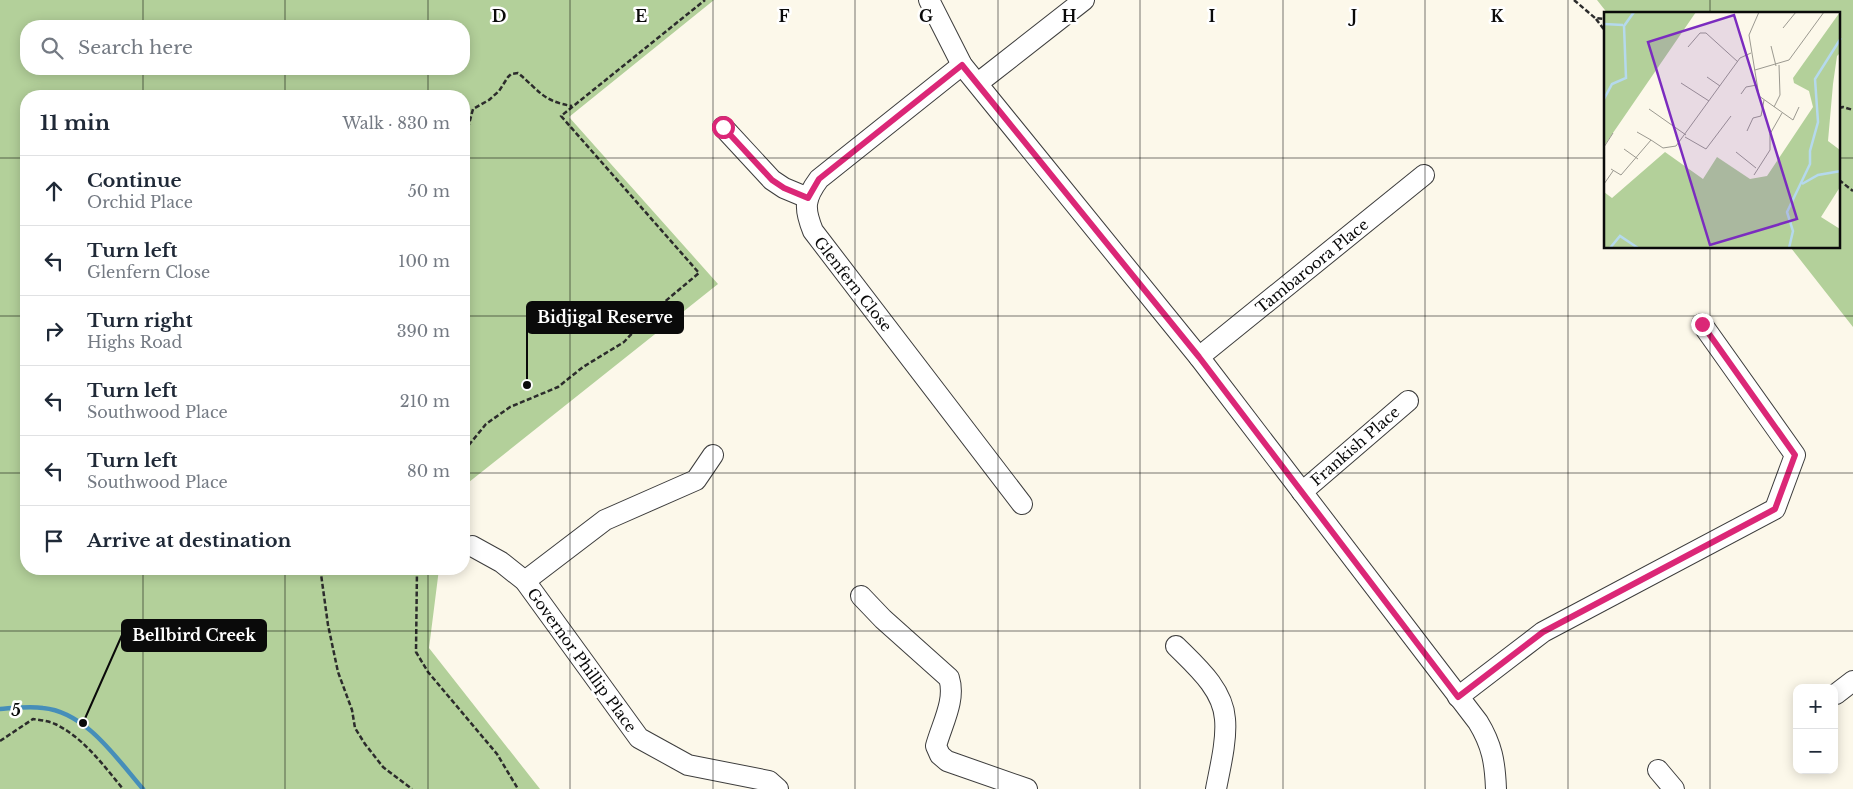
<!DOCTYPE html>
<meta charset="utf-8">
<style>
:root{--surface:#fff;--page:#f2f2f3;--text:#1f2937;--muted:#747a83;--line:#e0e1e3}
body{margin:0;font-family:"Libre Baskerville",serif;background:var(--page);color:var(--text)}
.controls{position:absolute;right:15px;bottom:15px;display:grid;overflow:hidden;border-radius:10px;box-shadow:0 2px 12px #0003}
.controls button{width:45px;height:45px;display:grid;place-items:center;padding:0;border:0;border-bottom:1px solid var(--line);background:var(--surface);color:var(--text);font:25px sans-serif}
.stop{position:absolute;width:15px;height:15px;margin:-11px;border:4px solid #db2777;border-radius:50%;background:#fff}
.stop.end{background:#db2777;border-color:#fff;box-shadow:0 1px 5px #0008}
.list{margin:0;padding:0;list-style:none}
h2{display:flex;justify-content:space-between;align-items:center;height:65px;margin:0;padding:0 20px;font-size:21px}
h2 small{font-size:16px;font-weight:400;color:var(--muted)}
.list li{display:grid;grid-template-columns:32px 1fr auto;gap:15px;align-items:center;box-sizing:border-box;height:70px;padding:0 20px;border-top:1px solid var(--line)}
.list b{display:block;font-size:19px;white-space:nowrap}
.list p{margin:0;font-size:16px;white-space:nowrap;color:var(--muted)}
.list em{font-size:16px;font-style:normal;color:var(--muted)}
.icon{flex:none;width:28px;height:28px;fill:none;stroke:currentColor;stroke-width:2;stroke-linecap:round;stroke-linejoin:round}
.map{position:relative;flex:none;width:1853px;height:789px;overflow:hidden}
.search{position:absolute;background:var(--surface);box-shadow:0 2px 12px #0003;left:20px;top:20px;width:450px;height:55px;display:flex;align-items:center;gap:12px;box-sizing:border-box;padding:0 18px;border-radius:20px;color:var(--muted);font-size:19px}
.panel{position:absolute;background:var(--surface);box-shadow:0 2px 12px #0003;left:20px;top:90px;width:450px;height:485px;border-radius:20px}
.map>svg:first-child{display:block}
.forest{fill:#b3d09a;fill-rule:evenodd}
.lines{fill:none;stroke-linecap:round;stroke-linejoin:round}
.stream{stroke:#468eb9;stroke-width:4.5}
.minor-casing{stroke:#3d3d3d;stroke-width:22}
.path{stroke:#2c2c2c;stroke-width:2.5;stroke-dasharray:5 2.5;stroke-linecap:butt}
.minor{stroke:#fff;stroke-width:20}
.route{stroke:#db2777;stroke-width:6}
.grid{fill:none;stroke:#0a0a0a;stroke-width:1;stroke-opacity:0.55}
.labels{text-anchor:middle;dominant-baseline:central;stroke-width:5;stroke-linejoin:round;paint-order:stroke}
.street-label{font-size:15px;fill:#0a0a0a;stroke:#fff}
.inset-river{fill:none;stroke:#b5d9ed;stroke-width:2.5}
.inset-road{fill:none;stroke:#9b9990;stroke-width:1}
.view{fill:#7b2cbf;fill-opacity:0.15;stroke:#7b2cbf;stroke-width:2.5}
.inset-edge{fill:none;stroke:#0a0a0a;stroke-width:2.5}
.grid-label{font-size:16px;text-anchor:middle;font-weight:bold;fill:#0a0a0a;stroke:#fff;stroke-width:5;stroke-linejoin:round;paint-order:stroke}
.leader{fill:none;stroke:#0a0a0a;stroke-width:2}
.callout-dot{fill:#0a0a0a;stroke:#fff;stroke-width:2}
.callout{fill:#0a0a0a;stroke:#0a0a0a;stroke-width:2}
.callout-label{font-size:16px;text-anchor:middle;font-weight:bold;fill:#fff}
</style>
<div class="map">
<svg width="1853" height="789" viewBox="0 0 1853 789">
<rect width="100%" height="100%" fill="#fcf8ea"/>
<g class="forest">
<path d="M0,0H714L569,117L718,284L464,486V96H26V569H439L429,648L540,789H0ZM26,26H464V69H26Z"/>
<path d="M1597,0H1853V327L1791,248H1839V14H1608Z"/>
</g>
<g class="lines">
<path class="stream" d="M0,709C14,708 29,706 43,708C86,712 117,759 143,789"/>
<defs>
<g id="minor">
<path d="M929,0L962,65L1199,357L1478,722C1492,745 1495,762 1496,789"/>
<path d="M962,65L819,179C804,199 804,209 813,231L1022,504"/>
<path d="M978,83L1084,0"/>
<path d="M723,127L772,180L784,188L808,198"/>
<path d="M1199,357L1424,175"/>
<path d="M1302,492L1408,401"/>
<path d="M472,546L501,562L525,581L639,738L688,765L769,781L778,789"/>
<path d="M525,581L605,520L696,480L713,455"/>
<path d="M861,596L883,619L949,678C956,700 942,724 936,746L940,755L947,761L1027,789"/>
<path d="M1176,646C1196,666 1223,689 1225,719C1227,740 1220,768 1216,789"/>
<path d="M1836,694L1853,681"/>
<path d="M1458,697L1543,632L1775,509L1795,455L1702,324"/>
<path d="M1658,770L1674,789"/>
</g>
</defs>
<use href="#minor" class="minor-casing"/>
<g class="path">
<path d="M1574,0L1595,18L1606,19"/>
<path d="M1596,19L1606,32"/>
<path d="M1839,108L1843,107L1853,110"/>
<path d="M464,143L473,109L489,100L499,91L508,77L511,74L518,73C540,91 542,101 572,106"/>
<path d="M1839,180L1853,191"/>
<path d="M464,451L486,424L510,407L558,387L583,367L624,342L650,314L699,273L561,116L705,0"/>
<path d="M322,569L321,574L328,625L338,672L352,710L355,728L365,744L383,767L412,789"/>
<path d="M417,569L416,652L428,672L497,754L518,789"/>
<path d="M0,741L33,719C40,720 49,721 55,724C83,737 104,766 123,789"/>
</g>
<use href="#minor" class="minor"/>
</g>
<g class="lines">
<path class="route" d="M723,127L772,180L784,188L808,198L819,179L962,65L1199,357L1458,697L1543,632L1775,509L1795,455L1702,324"/>
</g>
<path class="grid" d="M143,0V26M285,0V26M428,0V26M570,0V789M713,0V789M855,0V789M998,0V789M1140,0V789M1283,0V789M1425,0V789M1568,0V789M1710,0V14M143,69V96M285,69V96M428,69V96M0,158H26M464,158H1606M1839,158H1853M1710,248V789M0,316H26M464,316H1853M0,473H26M464,473H1853M143,569V789M285,569V789M428,569V789M0,631H1853"/>
<g class="labels">
<g class="street-label">
<text transform="translate(1312 266) rotate(-39)">Tambaroora Place</text>
<text transform="translate(853 284) rotate(52)">Glenfern Close</text>
<text transform="translate(1355 446) rotate(-41)">Frankish Place</text>
<text transform="translate(582 660) rotate(54)">Governor Phillip Place</text>
</g>
</g>
<g transform="translate(1604 12)">
<rect width="236" height="236" fill="#fcf8ea"/>
<path d="M0,0H92L0,134ZM236,0V41L233,44L229,72L224,129L236,138V175L217,205L236,217V236H0V180L8,186L61,140L99,167L113,145L146,167L163,164L209,95L205,79L190,71L189,66Z" fill="#b3d09a"/>
<path class="inset-river" d="M0,12L19,13M0,87L8,72L22,66L20,14L30,0M198,172L214,163L237,159M6,236L16,224L34,236M185,236L189,219L183,200L206,152V139L214,110L211,67L237,26"/>
<path class="inset-road" d="M155,0L145,23L155,84L189,108L195,95M179,16L192,0M167,34L172,54M84,35L96,21H102L134,50M151,58L185,48L220,0M103,65L116,74M77,71L105,89M137,82L142,75L153,73M170,95L176,83L175,53M45,97L82,123M143,119L149,106L157,104L160,88M33,120L47,128M81,125L102,137L127,104M0,135L9,121M20,137L34,147M132,140L152,156M7,157L17,163L47,128L59,136L72,134L136,46L147,41M150,163L166,138V122L178,101M0,172L9,159"/>
<path class="view" d="M130,3L193,207L106,233L44,30Z"/>
<rect width="236" height="236" class="inset-edge"/>
</g>
<g class="grid-label">
<text x="499" y="22">D</text>
<text x="641" y="22">E</text>
<text x="784" y="22">F</text>
<text x="926" y="22">G</text>
<text x="1069" y="22">H</text>
<text x="1212" y="22">I</text>
<text x="1354" y="22">J</text>
<text x="1497" y="22">K</text>
<text x="16" y="716">5</text>
</g>
<path class="leader" d="M527 385L527 318M83 723L122 635"/>
<g class="callout-dot">
<circle cx="527" cy="385" r="5"/>
<circle cx="83" cy="723" r="5"/>
</g>
<g class="callout">
<rect x="527" y="302" width="156" height="31" rx="5"/>
<rect x="122" y="620" width="144" height="31" rx="5"/>
</g>
<g class="callout-label">
<text x="605" y="323">Bidjigal Reserve</text>
<text x="194" y="641">Bellbird Creek</text>
</g>
</svg>
<div class="controls">
<button>+</button>
<button>−</button>
</div>
<div class="stop" style="left:723px;top:127px"></div>
<div class="stop end" style="left:1702px;top:324px"></div>
<div class="search"><svg class="icon" aria-label="search" viewBox="0 0 24 24"><circle cx="10" cy="10" r="6"/><path d="M15 15l6 6"/></svg>Search here</div>
<section class="panel">
<h2>11 min<small>Walk · 830 m</small></h2>
<ul class="list">
<li><svg class="icon" aria-label="ahead" viewBox="0 0 24 24"><path d="M12 20V5M6 11l6-6 6 6"/></svg><div><b>Continue</b><p>Orchid Place</p></div><em>50 m</em></li>
<li><svg class="icon" aria-label="left" viewBox="0 0 24 24"><path d="M17 20v-9H6M10 6l-5 5 5 5"/></svg><div><b>Turn left</b><p>Glenfern Close</p></div><em>100 m</em></li>
<li><svg class="icon" aria-label="right" viewBox="0 0 24 24"><path d="M7 20v-9h11M14 6l5 5-5 5"/></svg><div><b>Turn right</b><p>Highs Road</p></div><em>390 m</em></li>
<li><svg class="icon" aria-label="left" viewBox="0 0 24 24"><path d="M17 20v-9H6M10 6l-5 5 5 5"/></svg><div><b>Turn left</b><p>Southwood Place</p></div><em>210 m</em></li>
<li><svg class="icon" aria-label="left" viewBox="0 0 24 24"><path d="M17 20v-9H6M10 6l-5 5 5 5"/></svg><div><b>Turn left</b><p>Southwood Place</p></div><em>80 m</em></li>
<li><svg class="icon" aria-label="arrive" viewBox="0 0 24 24"><path d="M6 21V4h12l-3 4 3 4H6"/></svg><div><b>Arrive at destination</b></div></li>
</ul>
</section>
</div>
